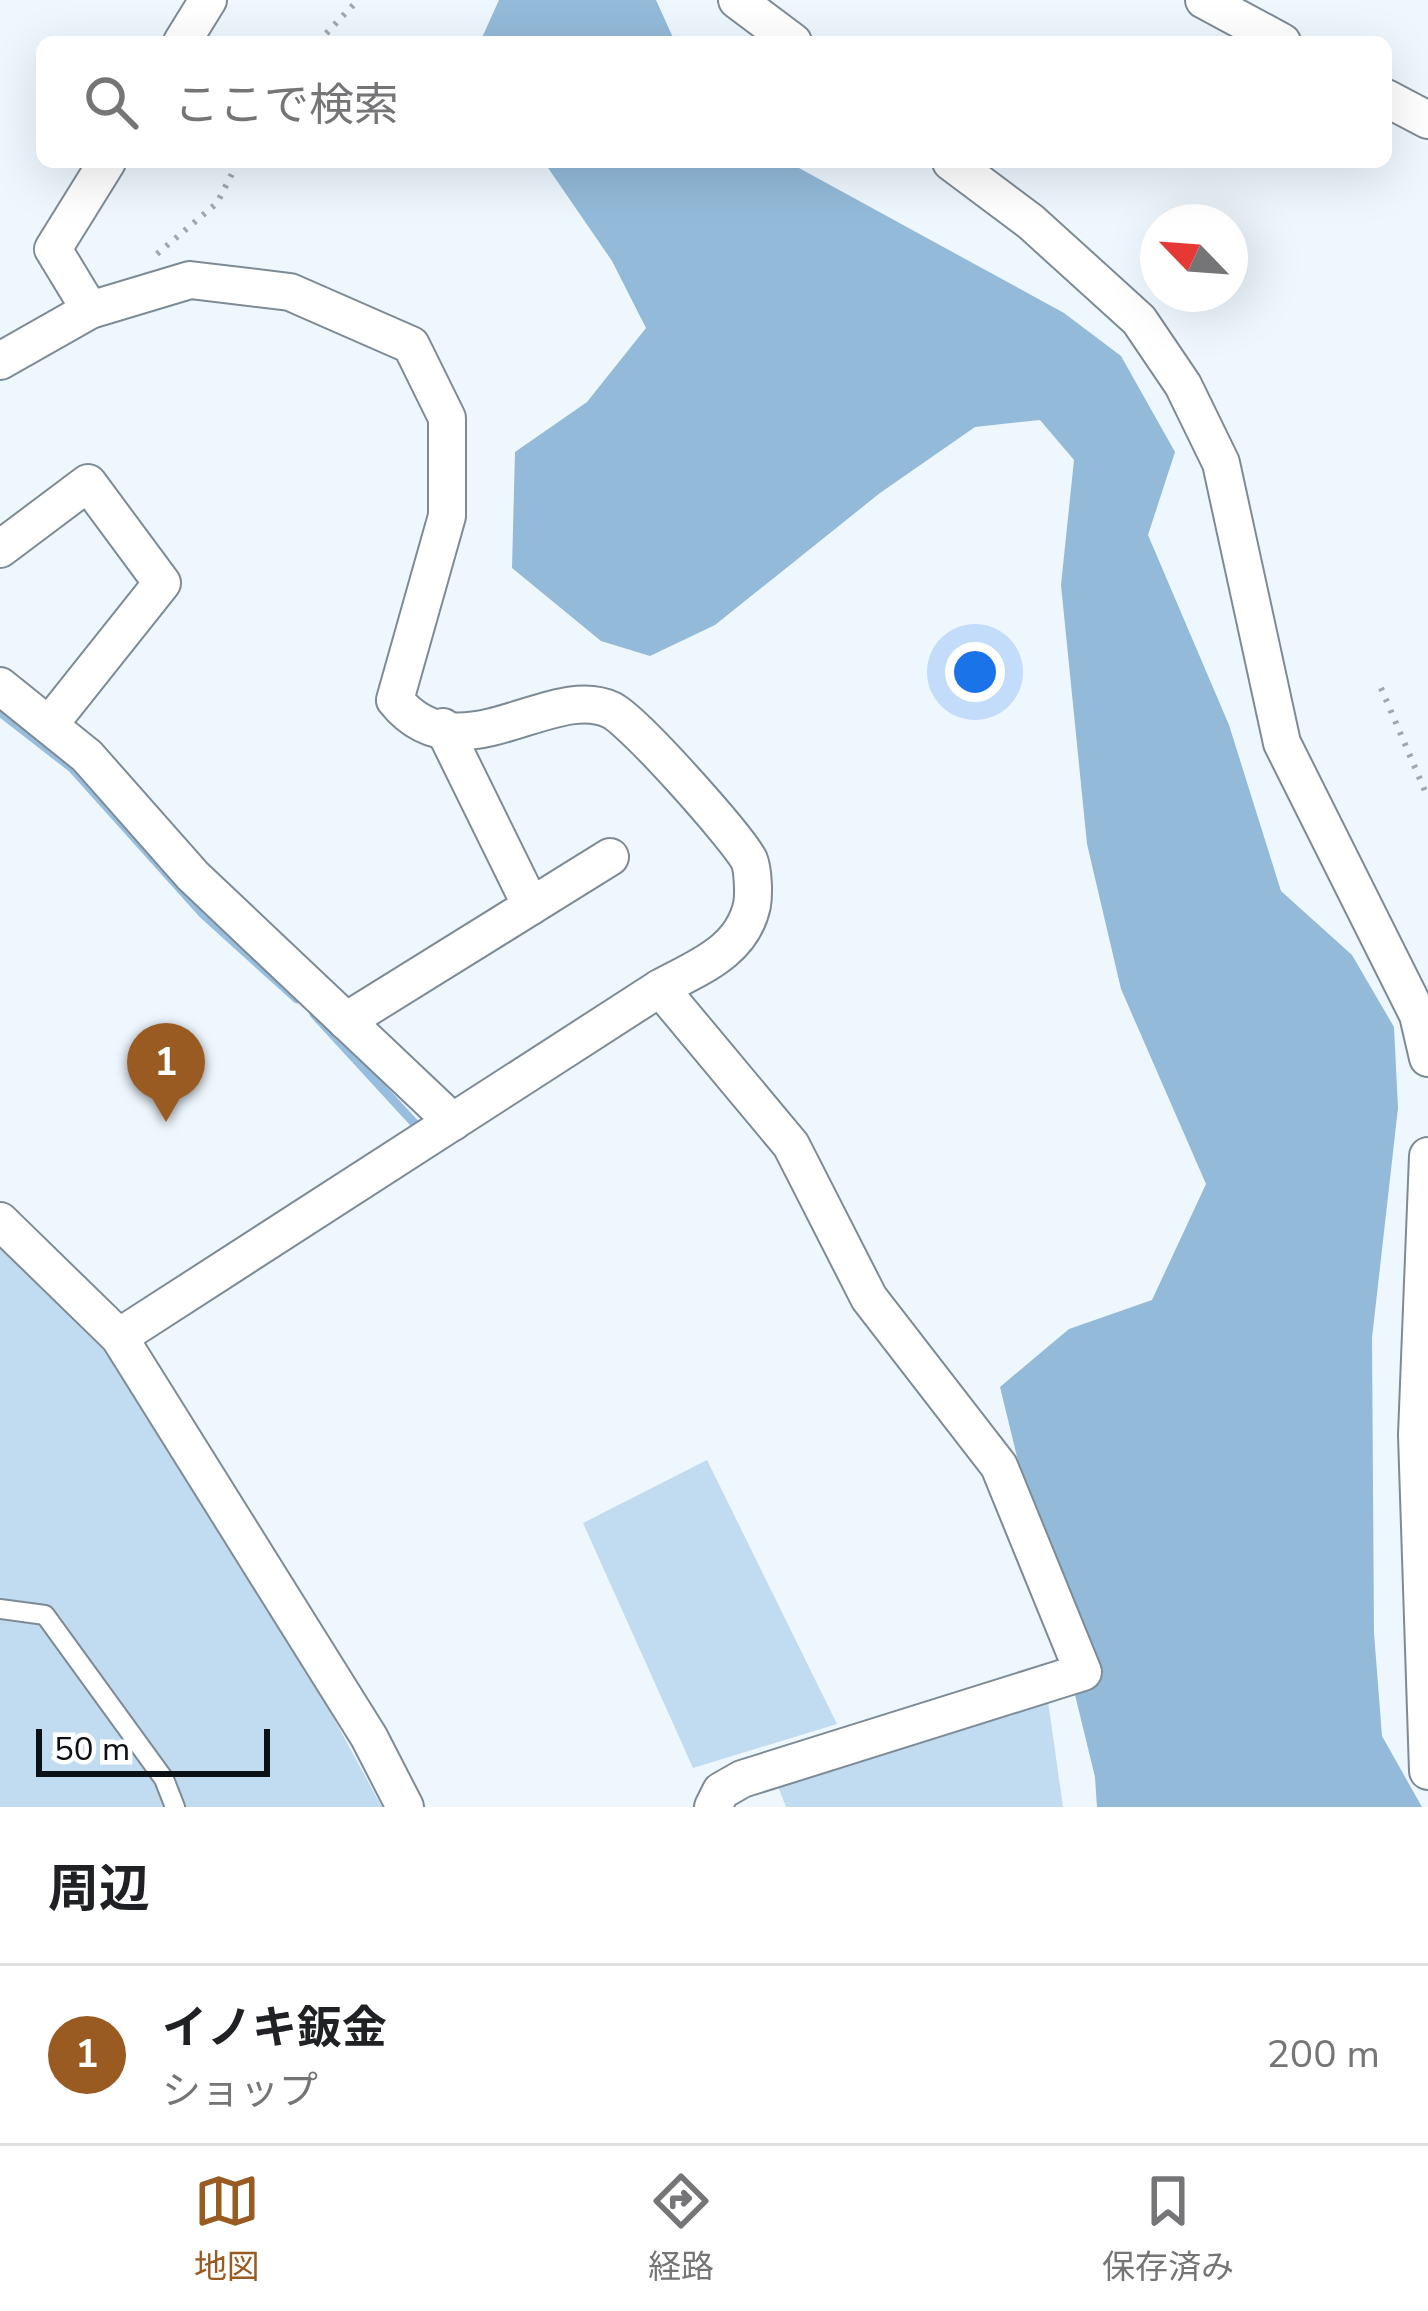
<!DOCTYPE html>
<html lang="ja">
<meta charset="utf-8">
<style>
:root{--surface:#fff;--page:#f6f6f6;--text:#202124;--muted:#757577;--line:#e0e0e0;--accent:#995b21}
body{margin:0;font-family:"Nunito Sans","Noto Sans JP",sans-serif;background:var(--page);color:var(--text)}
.compass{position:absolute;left:1140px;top:204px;width:108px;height:108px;border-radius:50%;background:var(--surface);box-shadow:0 12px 48px #0002;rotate:295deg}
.scale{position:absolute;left:36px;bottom:30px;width:234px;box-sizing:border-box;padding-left:12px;border:6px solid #0c1115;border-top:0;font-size:33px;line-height:42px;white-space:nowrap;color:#0c1115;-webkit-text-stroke:9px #fff;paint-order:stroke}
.you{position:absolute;left:975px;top:672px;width:42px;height:42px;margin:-30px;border:9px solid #fff;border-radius:50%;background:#1a73e8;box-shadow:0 0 0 18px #1a73e833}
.badge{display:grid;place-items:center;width:78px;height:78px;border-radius:50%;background:var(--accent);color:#fff;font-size:39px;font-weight:700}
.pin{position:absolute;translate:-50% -99px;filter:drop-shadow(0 3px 6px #0008)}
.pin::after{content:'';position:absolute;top:63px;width:42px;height:36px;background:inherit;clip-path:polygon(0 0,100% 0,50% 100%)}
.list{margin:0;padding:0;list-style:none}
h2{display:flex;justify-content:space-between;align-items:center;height:156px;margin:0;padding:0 48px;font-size:51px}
h2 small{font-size:39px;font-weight:400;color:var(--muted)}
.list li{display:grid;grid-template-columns:78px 1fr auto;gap:36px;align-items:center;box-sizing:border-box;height:180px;padding:0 48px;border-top:3px solid var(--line)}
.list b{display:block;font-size:45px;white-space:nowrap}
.list p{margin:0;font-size:39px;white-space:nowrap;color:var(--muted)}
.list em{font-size:39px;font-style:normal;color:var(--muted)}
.icon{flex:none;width:66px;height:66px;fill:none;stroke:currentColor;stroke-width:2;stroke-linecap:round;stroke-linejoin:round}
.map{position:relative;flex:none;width:1428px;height:1807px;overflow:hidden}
.search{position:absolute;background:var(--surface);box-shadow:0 12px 48px #0002;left:36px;right:36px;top:36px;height:132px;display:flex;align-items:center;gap:30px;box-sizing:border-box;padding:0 42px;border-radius:18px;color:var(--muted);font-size:45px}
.sheet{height:336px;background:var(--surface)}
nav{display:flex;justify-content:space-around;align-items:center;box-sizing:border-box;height:168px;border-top:3px solid var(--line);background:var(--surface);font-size:33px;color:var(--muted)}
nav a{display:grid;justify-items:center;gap:6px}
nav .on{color:var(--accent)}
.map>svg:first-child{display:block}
.green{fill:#c1dbf0}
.forest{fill:#93bad9}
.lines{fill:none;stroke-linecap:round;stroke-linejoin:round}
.stream{stroke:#97bede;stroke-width:9}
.service-casing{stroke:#7d8b96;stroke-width:22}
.minor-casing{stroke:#7d8b96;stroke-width:40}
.path{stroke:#a0a7ad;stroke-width:6;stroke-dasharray:3 9;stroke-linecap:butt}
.service{stroke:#fff;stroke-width:18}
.minor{stroke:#fff;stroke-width:36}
</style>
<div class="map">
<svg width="1428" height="1807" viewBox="0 0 1428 1807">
<rect width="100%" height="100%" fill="#eef7fe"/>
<g class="green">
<path d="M0,1244L90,1327L279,1618L382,1807H0Z"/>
<path d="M707,1460L837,1724L693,1768L583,1523Z"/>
<path d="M1047,1694L1063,1807H786L776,1781Z"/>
</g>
<g class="forest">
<path d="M499,0H656L675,42H480Z"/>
<path d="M544,162H788L1064,313L1121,356L1175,452L1148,535L1229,725L1281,891L1352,955L1394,1027L1398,1108L1372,1338L1374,1633L1382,1736L1422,1807H1097L1095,1777L1000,1387L1069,1329L1152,1300L1206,1184L1121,989L1087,844L1061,585L1074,460L1040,420L975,427L880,493L715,625L650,656L601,641L512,568L515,452L587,402L646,328L612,261Z"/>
</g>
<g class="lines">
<g class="stream">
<path d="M0,712L72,768L203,914L297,999"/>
<path d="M314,1014L416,1125"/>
</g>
<defs>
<path id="service" d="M0,1609L45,1615L164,1779L175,1807"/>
<g id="minor">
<path d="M737,0L793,42"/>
<path d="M1204,0L1282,42"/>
<path d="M182,42L208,0"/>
<path d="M1386,98L1428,120"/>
<path d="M951,162L1031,222L1139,320L1183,385L1221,463L1282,743L1418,1015L1428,1058"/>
<path d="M90,310L53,249L107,162"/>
<path d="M0,361L90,310L190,280L290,292L411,345L447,418V516L395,700C458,779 551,681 611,710C633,720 736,836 749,860C753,869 754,894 752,905C742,952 697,968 660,988L119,1337"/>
<path d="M0,549L88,483L162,583L49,725"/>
<path d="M0,686L87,756L193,876L453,1122"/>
<path d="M443,727L531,906"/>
<path d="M660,988L791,1145L869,1298L999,1466L1083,1672L742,1779L721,1791L713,1807"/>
<path d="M346,1021L610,857"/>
<path d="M1428,1156L1417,1435L1428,1771"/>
<path d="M0,1221L119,1337L369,1737L405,1807"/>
</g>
</defs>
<use href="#service" class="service-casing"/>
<use href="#minor" class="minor-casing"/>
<g class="path">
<path d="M318,42L358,0"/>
<path d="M157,254L217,203L238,162"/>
<path d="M1381,688L1428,798"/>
</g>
<use href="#service" class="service"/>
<use href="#minor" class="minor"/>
</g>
</svg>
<svg class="compass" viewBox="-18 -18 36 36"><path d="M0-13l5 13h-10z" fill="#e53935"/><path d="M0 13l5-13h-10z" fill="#757577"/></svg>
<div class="scale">50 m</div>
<div class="you"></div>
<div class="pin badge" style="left:166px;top:1122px">1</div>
<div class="search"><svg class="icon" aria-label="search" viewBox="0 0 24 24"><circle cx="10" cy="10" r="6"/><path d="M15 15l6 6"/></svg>ここで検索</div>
</div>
<section class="sheet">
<h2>周辺<small></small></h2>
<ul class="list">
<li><span class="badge">1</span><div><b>イノキ鈑金</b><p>ショップ</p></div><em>200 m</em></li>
</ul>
</section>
<nav>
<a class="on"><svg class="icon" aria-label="map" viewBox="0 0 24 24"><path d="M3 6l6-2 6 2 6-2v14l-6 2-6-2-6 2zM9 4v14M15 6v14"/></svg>地図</a>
<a><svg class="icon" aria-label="directions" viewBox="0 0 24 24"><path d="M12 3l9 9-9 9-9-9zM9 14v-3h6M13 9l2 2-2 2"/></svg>経路</a>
<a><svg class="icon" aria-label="saved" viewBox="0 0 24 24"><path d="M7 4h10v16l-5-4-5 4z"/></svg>保存済み</a>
</nav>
